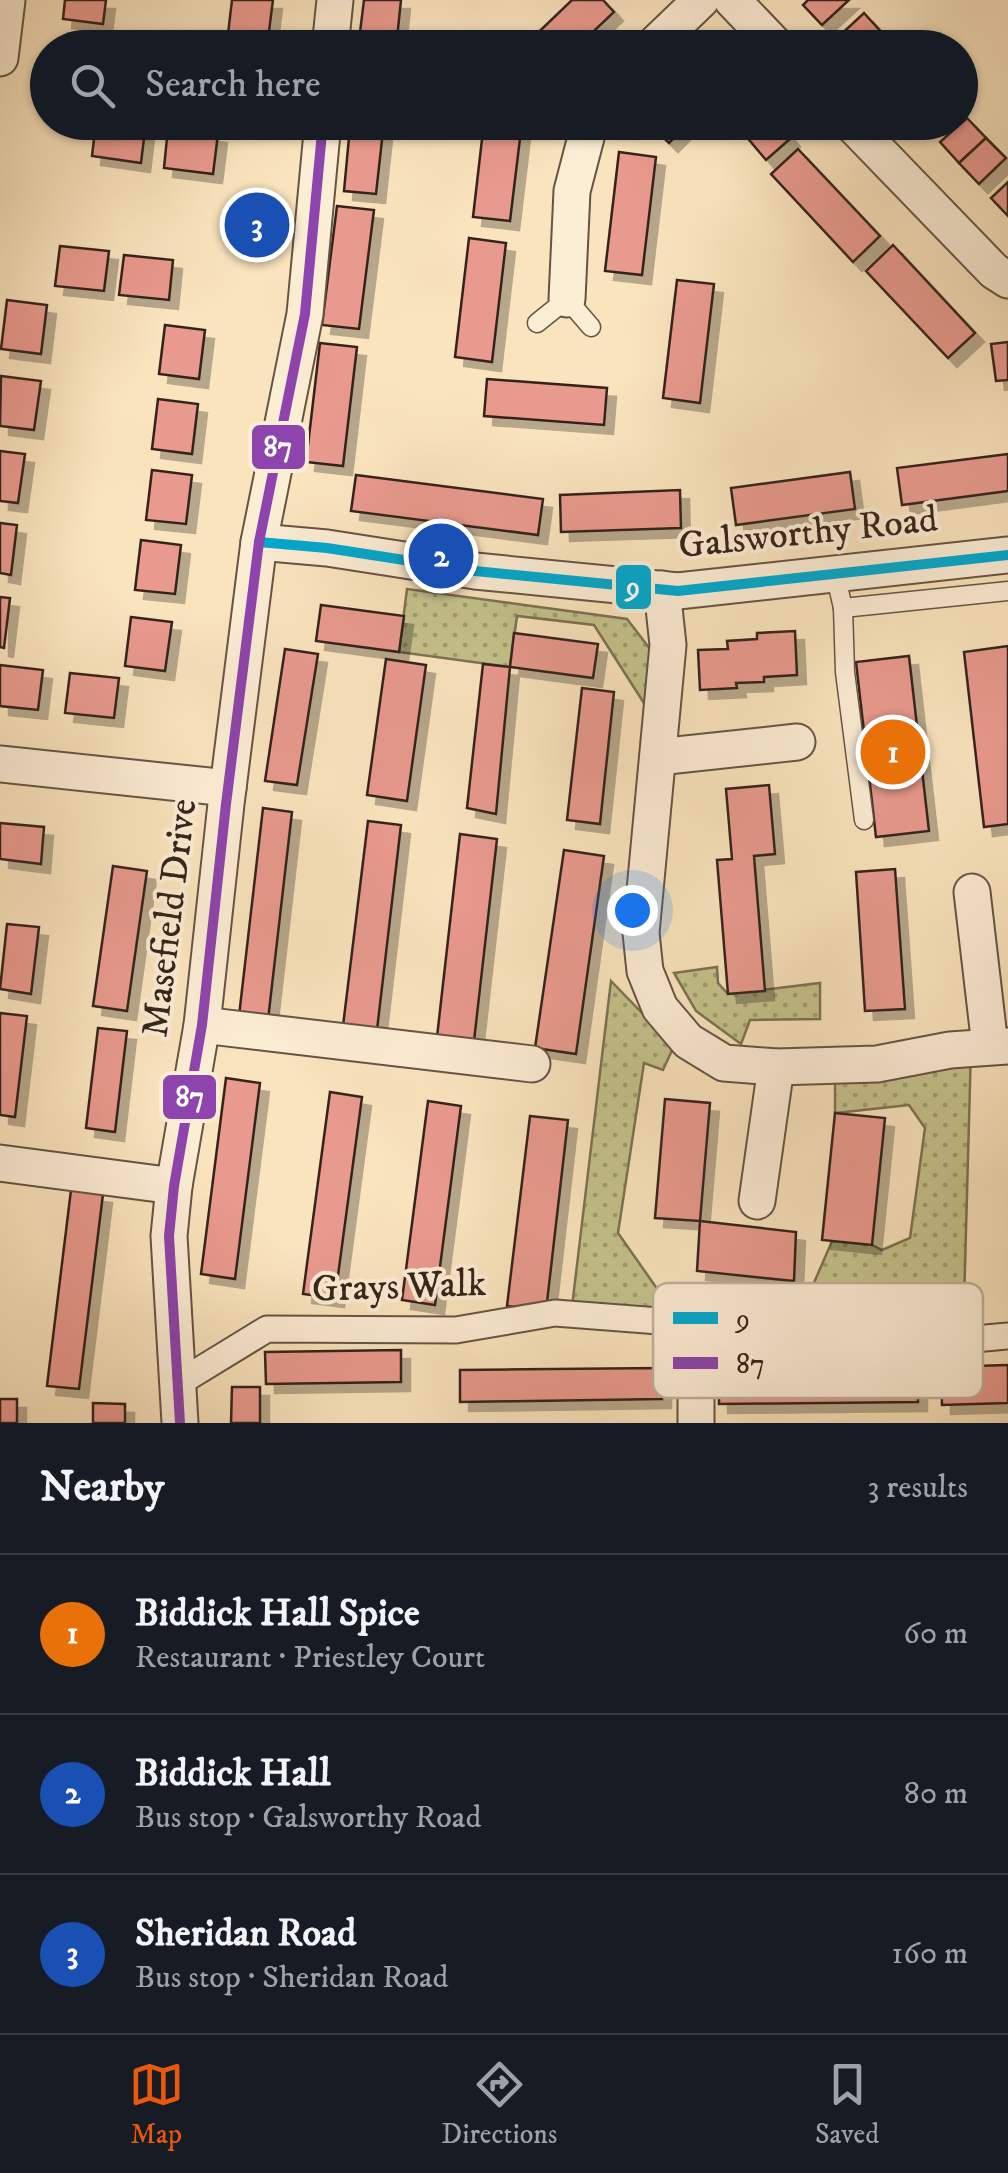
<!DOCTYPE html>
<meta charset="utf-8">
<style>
:root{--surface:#171b24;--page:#20242c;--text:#f1f3f6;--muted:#9ea1a6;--line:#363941;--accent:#ea580c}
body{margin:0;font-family:"IM FELL DW Pica",serif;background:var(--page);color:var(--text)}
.you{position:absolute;left:632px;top:910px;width:35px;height:35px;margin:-25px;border:8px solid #fff;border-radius:50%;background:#1a73e8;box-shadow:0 0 0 15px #1a73e833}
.badge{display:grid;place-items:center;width:65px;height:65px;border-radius:50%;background:var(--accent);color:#fff;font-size:32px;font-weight:700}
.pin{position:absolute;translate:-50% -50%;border:5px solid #fff;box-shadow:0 2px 10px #0006}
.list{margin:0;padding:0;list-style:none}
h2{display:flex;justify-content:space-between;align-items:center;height:130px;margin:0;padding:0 40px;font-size:42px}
h2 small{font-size:32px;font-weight:400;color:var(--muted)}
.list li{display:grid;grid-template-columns:65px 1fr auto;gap:30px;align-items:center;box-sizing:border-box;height:160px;padding:0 40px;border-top:2px solid var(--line)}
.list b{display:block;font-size:38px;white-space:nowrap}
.list p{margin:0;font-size:32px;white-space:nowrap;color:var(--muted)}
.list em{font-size:32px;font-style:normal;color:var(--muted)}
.icon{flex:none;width:55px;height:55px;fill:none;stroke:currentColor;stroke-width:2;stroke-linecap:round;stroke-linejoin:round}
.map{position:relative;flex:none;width:1008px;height:1423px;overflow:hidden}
.search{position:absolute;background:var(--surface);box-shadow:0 2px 8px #0004;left:30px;right:30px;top:30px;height:110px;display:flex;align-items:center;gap:25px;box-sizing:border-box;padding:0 35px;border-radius:55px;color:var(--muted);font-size:38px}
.sheet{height:610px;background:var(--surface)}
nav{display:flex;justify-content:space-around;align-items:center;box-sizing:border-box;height:140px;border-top:2px solid var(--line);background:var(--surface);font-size:28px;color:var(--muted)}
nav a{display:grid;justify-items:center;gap:5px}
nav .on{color:var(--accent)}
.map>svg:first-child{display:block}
.grass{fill:url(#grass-dots);stroke:#7c7353;stroke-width:2.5}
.building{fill:#e99a8e;stroke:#34241a;stroke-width:2.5;filter:url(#shadow)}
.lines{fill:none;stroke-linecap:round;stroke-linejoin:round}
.service-casing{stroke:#665443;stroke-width:21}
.pedestrian-casing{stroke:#665443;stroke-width:29}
.minor-casing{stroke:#665443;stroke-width:39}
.service{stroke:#fcedd5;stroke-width:18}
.pedestrian{stroke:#fcedd5;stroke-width:25}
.minor{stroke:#fcedd5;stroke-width:35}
.bus-1-casing{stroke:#fcedd5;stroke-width:18}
.bus-2-casing{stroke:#fcedd5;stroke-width:18}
.bus-1{stroke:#00a9ce;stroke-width:10}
.bus-2{stroke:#8e44ad;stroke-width:10}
.labels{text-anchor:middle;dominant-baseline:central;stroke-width:8;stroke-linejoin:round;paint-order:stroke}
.street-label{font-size:38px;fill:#34241a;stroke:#fcedd5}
.key{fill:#fcedd5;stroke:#c0b19d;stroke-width:2.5}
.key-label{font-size:28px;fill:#34241a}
.line-badge{stroke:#fcedd5;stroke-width:4}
.badge-label{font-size:28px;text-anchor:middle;font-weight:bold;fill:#fff}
</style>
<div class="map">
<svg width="1008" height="1423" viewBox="0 0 1008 1423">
<defs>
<pattern id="grass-dots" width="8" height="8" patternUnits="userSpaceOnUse" patternTransform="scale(2.5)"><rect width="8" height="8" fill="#c5c28c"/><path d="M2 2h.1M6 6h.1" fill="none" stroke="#a19d72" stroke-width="1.8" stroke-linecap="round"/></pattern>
<filter id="shadow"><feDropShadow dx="9" dy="9" stdDeviation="0" flood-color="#0004"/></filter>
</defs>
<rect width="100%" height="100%" fill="#fae4be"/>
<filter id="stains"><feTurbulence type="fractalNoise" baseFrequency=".002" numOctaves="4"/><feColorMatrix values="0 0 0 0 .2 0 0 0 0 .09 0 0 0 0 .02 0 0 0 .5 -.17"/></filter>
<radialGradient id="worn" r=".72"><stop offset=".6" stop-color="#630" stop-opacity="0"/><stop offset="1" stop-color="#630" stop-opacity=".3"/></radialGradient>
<g class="grass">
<path d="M407,589L627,619L657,658L649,711L594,625L517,616L510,667L399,652Z"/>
<path d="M717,967L718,983L728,994L820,983V1019L750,1020L741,1044L696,1011L674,973Z"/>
<path d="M611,981L674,1046L663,1070L644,1063L618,1233L658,1290L801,1313L832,1241L872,1245L882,1250L910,1238L925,1128L909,1105L835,1113V1065L971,1048L963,1340L571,1315Z"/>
</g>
<g class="building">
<path d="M65,0H106L103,24L63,19Z"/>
<path d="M232,0H273L268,39L228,34Z"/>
<path d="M364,0H401L396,48H358Z"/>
<path d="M572,0H603L614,12L576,48H522Z"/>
<path d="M808,0H849L822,25L803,5Z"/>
<path d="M864,13L883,34L868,48H846L837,38Z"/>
<path d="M967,118L986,138L959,163L940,142Z"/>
<path d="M96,122H146L141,163L92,156Z"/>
<path d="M484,122H522L510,221L473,217Z"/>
<path d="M648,122H690L669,143Z"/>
<path d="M734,122H778L791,138L766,160Z"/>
<path d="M350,127L383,131L376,194L344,191Z"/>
<path d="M168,128L218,134L213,174L164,168Z"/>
<path d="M986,138L1006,158L979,184L959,163Z"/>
<path d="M798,149L880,236L853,262L771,174Z"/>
<path d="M619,152L656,157L642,275L605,271Z"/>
<path d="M1008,182V216L991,198Z"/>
<path d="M337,206L374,210L359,329L322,325Z"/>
<path d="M469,238L506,243L492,362L455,357Z"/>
<path d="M893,245L975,333L948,358L866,271Z"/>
<path d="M60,246L109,251L104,291L55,286Z"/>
<path d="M124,255L173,260L169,300L119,295Z"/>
<path d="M677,280L714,284L700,403L663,398Z"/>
<path d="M7,300L47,305L41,354L1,349Z"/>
<path d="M165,325L205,330L199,379L159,374Z"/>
<path d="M1008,342V380L996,381L991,344Z"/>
<path d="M320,343L357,347L343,466L306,462Z"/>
<path d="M1,376L41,381L34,430L0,426Z"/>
<path d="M487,379L607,388L604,425L484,416Z"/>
<path d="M158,399L198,404L192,454L152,449Z"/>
<path d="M0,451L25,454L18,503L0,501Z"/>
<path d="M1008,454V491L902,505L897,468Z"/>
<path d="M152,470L192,475L186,524L146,520Z"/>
<path d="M850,472L855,509L736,525L731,488Z"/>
<path d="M356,475L543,499L538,535L351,511Z"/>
<path d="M680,490L681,528L561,532L560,495Z"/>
<path d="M0,523L17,525L11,575L0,573Z"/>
<path d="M141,540L181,545L175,594L135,590Z"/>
<path d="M0,597L10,598L4,648L0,647Z"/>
<path d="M321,605L404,616L399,652L316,641Z"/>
<path d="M131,617L172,622L165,671L125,666Z"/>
<path d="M795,631L797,675L764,677V682L736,683L737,688L700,690L698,650L728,649L727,641L757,639V633Z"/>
<path d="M514,633L598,644L593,678L510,667Z"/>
<path d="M1008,646V824L984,827L964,652Z"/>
<path d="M285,649L318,654L297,785L265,781Z"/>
<path d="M909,656L929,831L876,837L856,662Z"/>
<path d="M386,659L426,665L407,801L367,795Z"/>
<path d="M483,664L510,667L496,814L467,808Z"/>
<path d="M0,665L43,670L38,710L0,706Z"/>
<path d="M70,673L119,678L114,718L65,713Z"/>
<path d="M582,688L614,692L600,824L567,820Z"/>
<path d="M769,785L775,854L754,856L765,991L728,994L717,860L732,859L726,789Z"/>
<path d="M263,808L292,812L268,1020L239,1016Z"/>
<path d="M368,821L401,825L377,1030L343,1026Z"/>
<path d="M0,823L44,827L41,864L0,859Z"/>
<path d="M460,834L497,839L474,1041L437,1037Z"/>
<path d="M564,850L604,856L576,1054L535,1048Z"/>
<path d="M113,866L147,871L127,1011L93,1006Z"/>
<path d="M895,869L905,1009L865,1011L856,872Z"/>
<path d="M7,924L39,927L31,994L0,989Z"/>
<path d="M0,1013L27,1016L15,1117L0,1115Z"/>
<path d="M98,1028L127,1031L115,1132L86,1128Z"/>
<path d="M226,1078L260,1083L235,1279L201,1274Z"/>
<path d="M330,1092L362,1097L335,1298L303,1294Z"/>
<path d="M665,1099L710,1103L700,1221L655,1218Z"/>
<path d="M428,1101L461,1106L435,1305L402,1300Z"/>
<path d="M835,1113L885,1118L872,1245L822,1240Z"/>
<path d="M530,1116L568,1120L546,1311L507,1306Z"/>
<path d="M71,1190L103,1194L79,1389L47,1386Z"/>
<path d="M700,1221L796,1232L794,1281L697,1271Z"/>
<path d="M401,1350V1382L266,1384L265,1352Z"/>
<path d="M1008,1365V1403L942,1405L941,1367Z"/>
<path d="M662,1368V1399L460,1402V1370Z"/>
<path d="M918,1371V1402L719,1404V1373Z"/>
<path d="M232,1387H260V1423H231Z"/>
<rect x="0" y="1399" width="17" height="24"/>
<path d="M93,1403L125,1404V1423H93Z"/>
</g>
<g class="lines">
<defs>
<g id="service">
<path d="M537,323L567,299L591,327"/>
<path d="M835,573L843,608L1008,591"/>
<path d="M843,608L845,672L864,820"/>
</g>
<g id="pedestrian">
<path d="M177,1384L267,1329L456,1330L555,1313L698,1324"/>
<path d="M696,1397L698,1324L963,1340L1008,1336"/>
</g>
<g id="minor">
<path d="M732,0L778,48"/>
<path d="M330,48L335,0"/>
<path d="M651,48L701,0"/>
<path d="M0,58L7,0"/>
<path d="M850,122L994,271L1008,280"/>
<path d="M567,299L572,191L590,122"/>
<path d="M259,542L327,548L475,571L678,591L1008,555"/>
<path d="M662,589L668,645L641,933L645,971L660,1008L688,1041L724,1063L776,1067L877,1064L950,1050L1008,1046"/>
<path d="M658,757L797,742"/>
<path d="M0,764L228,788"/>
<path d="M972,892L990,1046"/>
<path d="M202,1025L532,1064"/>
<path d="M0,1163L174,1186"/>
<path d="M757,1201L776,1067"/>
<path d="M696,1397V1423"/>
<path d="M180,1423L169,1236L174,1186L202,1025L226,804L259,542L305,314L323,122"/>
</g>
</defs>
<use href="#service" class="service-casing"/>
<use href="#pedestrian" class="pedestrian-casing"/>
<use href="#minor" class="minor-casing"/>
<use href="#service" class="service"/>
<use href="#pedestrian" class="pedestrian"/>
<use href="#minor" class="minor"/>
<defs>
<path id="bus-1" d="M259,542L327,548L475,571L678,591L1008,555"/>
<path id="bus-2" d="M180,1423L169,1236L174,1186L202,1025L226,804L259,542L305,314L323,122"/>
</defs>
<use href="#bus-1" class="bus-1-casing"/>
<use href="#bus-2" class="bus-2-casing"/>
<use href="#bus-1" class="bus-1"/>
<use href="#bus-2" class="bus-2"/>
</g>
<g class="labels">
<g class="street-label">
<text transform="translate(808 533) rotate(-6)">Galsworthy Road</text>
<text transform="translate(170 918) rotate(-83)">Masefield Drive</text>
<text transform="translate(399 1287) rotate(-2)">Grays Walk</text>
</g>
</g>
<rect x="653" y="1283" width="330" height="115" rx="15" class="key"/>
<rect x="673" y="1312" width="45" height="12" fill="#00a9ce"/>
<rect x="673" y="1357" width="45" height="12" fill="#8e44ad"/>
<g class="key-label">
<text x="736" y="1328">9</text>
<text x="736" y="1373">87</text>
</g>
<g class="line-badge">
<rect x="250" y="423" width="57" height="48" rx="10" fill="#8e44ad"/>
<rect x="614" y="563" width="39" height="48" rx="10" fill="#00a9ce"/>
<rect x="161" y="1073" width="57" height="48" rx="10" fill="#8e44ad"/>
</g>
<g class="badge-label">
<text x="278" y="456">87</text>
<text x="633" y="596">9</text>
<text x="190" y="1106">87</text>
</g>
<rect width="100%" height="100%" filter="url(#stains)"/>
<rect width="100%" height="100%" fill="url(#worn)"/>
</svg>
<div class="you"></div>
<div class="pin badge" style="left:893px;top:752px;background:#e8710a">1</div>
<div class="pin badge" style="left:441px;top:556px;background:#1a4fb4">2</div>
<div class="pin badge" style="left:257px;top:225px;background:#1a4fb4">3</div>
<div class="search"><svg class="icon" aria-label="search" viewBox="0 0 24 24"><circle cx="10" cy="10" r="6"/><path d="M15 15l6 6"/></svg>Search here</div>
</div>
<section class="sheet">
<h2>Nearby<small>3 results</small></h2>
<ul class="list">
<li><span class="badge" style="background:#e8710a">1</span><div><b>Biddick Hall Spice</b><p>Restaurant · Priestley Court</p></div><em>60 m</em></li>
<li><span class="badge" style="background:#1a4fb4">2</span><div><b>Biddick Hall</b><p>Bus stop · Galsworthy Road</p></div><em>80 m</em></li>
<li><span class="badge" style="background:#1a4fb4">3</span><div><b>Sheridan Road</b><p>Bus stop · Sheridan Road</p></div><em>160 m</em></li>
</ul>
</section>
<nav>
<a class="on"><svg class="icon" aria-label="map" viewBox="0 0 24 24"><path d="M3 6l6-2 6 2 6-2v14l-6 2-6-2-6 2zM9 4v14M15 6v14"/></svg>Map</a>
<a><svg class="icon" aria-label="directions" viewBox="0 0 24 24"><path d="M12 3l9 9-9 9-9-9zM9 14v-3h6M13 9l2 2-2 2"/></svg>Directions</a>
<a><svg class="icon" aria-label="saved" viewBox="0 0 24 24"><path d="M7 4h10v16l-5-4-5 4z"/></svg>Saved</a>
</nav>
